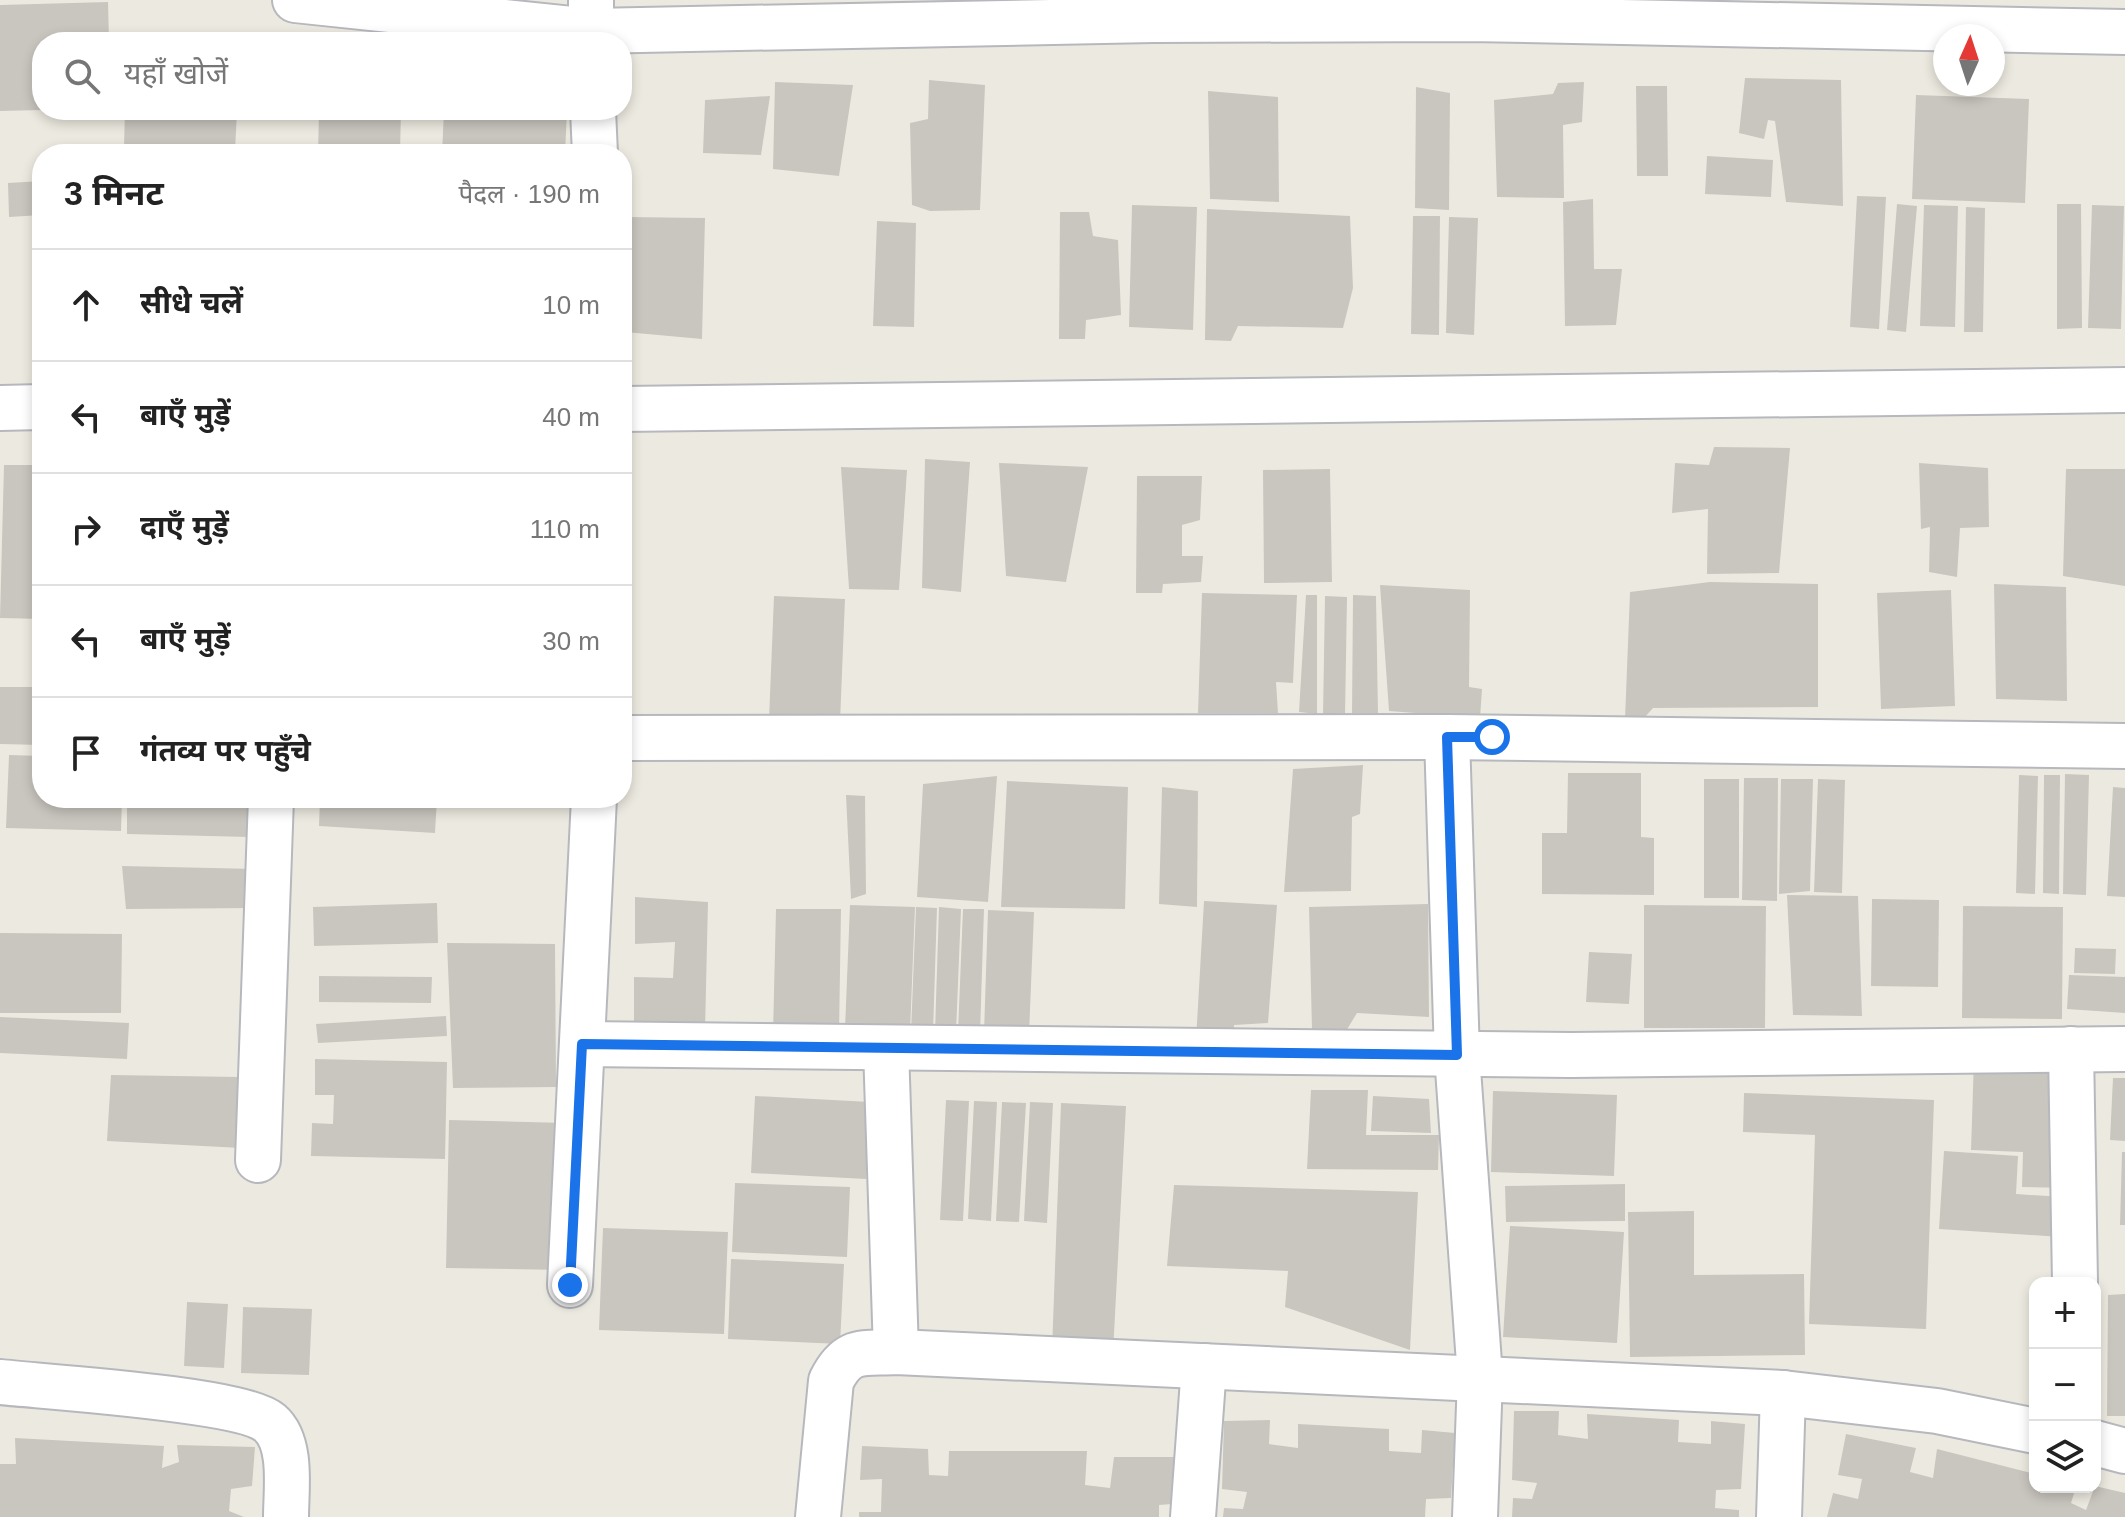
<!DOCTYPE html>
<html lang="hi">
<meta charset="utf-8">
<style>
:root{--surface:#fff;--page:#f2f2f2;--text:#222;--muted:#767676;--line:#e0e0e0}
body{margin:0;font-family:Helvetica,"Noto Sans Devanagari",sans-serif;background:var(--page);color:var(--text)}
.controls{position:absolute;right:24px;bottom:24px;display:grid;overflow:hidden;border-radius:16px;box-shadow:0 4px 12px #0003}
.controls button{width:72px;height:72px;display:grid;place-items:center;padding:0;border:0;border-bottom:2px solid var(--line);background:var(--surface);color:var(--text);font:40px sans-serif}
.compass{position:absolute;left:1933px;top:24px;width:72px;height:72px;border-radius:50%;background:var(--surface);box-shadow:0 4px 12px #0003;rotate:3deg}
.stop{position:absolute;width:24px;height:24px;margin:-18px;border:6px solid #1a73e8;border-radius:50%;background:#fff}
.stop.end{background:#1a73e8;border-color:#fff;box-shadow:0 2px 8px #0008}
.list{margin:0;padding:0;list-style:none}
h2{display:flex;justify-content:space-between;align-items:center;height:104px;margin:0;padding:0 32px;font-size:34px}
h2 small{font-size:26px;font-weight:400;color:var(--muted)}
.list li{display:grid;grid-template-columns:52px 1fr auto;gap:24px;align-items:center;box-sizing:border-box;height:112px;padding:0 32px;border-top:2px solid var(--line)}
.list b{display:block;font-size:30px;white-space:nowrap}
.list em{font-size:26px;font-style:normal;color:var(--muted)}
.icon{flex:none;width:44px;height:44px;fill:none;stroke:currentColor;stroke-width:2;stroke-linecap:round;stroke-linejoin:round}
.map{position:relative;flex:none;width:2125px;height:1517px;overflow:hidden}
.search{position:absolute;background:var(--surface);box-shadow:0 4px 12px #0003;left:32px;top:32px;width:600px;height:88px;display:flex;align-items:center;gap:20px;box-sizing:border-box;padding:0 28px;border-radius:32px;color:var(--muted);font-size:30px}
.panel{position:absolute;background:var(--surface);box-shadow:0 4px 12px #0003;left:32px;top:144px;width:600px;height:664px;border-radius:32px}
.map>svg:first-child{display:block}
.building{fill:#c9c6bf}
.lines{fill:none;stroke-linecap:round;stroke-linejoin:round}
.minor-casing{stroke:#b6b8bd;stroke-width:48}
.minor{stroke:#fff;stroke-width:44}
.route{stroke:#1a73e8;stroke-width:10}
</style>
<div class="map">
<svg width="2125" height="1517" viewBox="0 0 2125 1517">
<rect width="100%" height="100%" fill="#eceae0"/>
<g class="building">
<path d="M108,2L109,42H42V110L0,111V5Z"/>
<path d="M321,32L403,33V42H321Z"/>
<path d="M1745,78L1841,80L1843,206L1786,202L1775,121L1768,120L1764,139L1739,133Z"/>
<path d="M929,80L985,85L980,210L930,211L912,205L910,123L928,119Z"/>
<path d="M775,82L853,85L839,176L773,169Z"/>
<path d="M1584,82L1582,122L1563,125L1564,198L1497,197L1494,100L1553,94L1558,83Z"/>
<path d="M1636,86H1667L1668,176H1637Z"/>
<path d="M1416,87L1450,93L1449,210L1415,208Z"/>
<path d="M1208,91L1278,97L1279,202L1210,199Z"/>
<path d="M1916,95L2029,99L2025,203L1912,199Z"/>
<path d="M770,96L761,155L703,153L705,100Z"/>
<path d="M125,110H237L235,152L124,147Z"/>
<path d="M319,110H401L400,154H318Z"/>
<path d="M444,110H567L565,154H442Z"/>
<path d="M1707,156L1773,160L1771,197L1705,194Z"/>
<path d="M42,181V215L9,217L8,183Z"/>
<path d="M1857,196L1886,197L1879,329L1850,327Z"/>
<path d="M1593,199L1594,269H1622L1616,325L1565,326L1563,202Z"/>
<path d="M1897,204L1917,206L1906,332L1887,330Z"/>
<path d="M2057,204H2081L2082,328L2057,329Z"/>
<path d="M1132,205L1197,207L1193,330L1129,327Z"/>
<path d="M1924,205L1958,206L1955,327L1920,326Z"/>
<path d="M2092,205L2124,206L2121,329L2088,328Z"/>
<path d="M1966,207L1985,208L1983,332H1964Z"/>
<path d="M1207,209L1350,216L1353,288L1343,328L1238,326L1231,341L1205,340Z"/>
<path d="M1060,212H1089L1093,236L1118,240L1121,315L1086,320L1085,339H1059Z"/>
<path d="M1413,216H1440L1439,335L1411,334Z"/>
<path d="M627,217L705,218L702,339L625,332Z"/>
<path d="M1449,217L1478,218L1474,335L1446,333Z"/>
<path d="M877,221L916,223L914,327L873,326Z"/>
<path d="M1714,447L1790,448L1779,573L1707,574L1708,509L1672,513L1675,463L1709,465Z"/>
<path d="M925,459L970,462L961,592L922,588Z"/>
<path d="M999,463L1088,467L1066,582L1006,576Z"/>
<path d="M1919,463L1988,468L1989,527L1960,528L1957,577L1929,572L1930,527L1921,529Z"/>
<path d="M4,465H42V619L0,618Z"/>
<path d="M841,467L907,470L899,590L849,589Z"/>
<path d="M1330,469L1332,582L1264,583L1263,470Z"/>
<path d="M2066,469H2125V586L2063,576Z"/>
<path d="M1137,476H1202L1200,520L1182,525V556H1203L1201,582L1163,584L1162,593H1136Z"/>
<path d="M1710,582L1818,584V707L1653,708L1645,717L1625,719L1630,592Z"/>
<path d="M1994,584L2066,587L2067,701L1996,699Z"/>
<path d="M1380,585L1470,590L1469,687L1482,689L1480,718L1389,711Z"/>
<path d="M1951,590L1955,706L1881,709L1877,593Z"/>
<path d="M1202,593L1297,595L1293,683L1276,682L1278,713H1198Z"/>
<path d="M1306,595H1317V714L1299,712Z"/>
<path d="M1353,595L1376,596L1378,714L1352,713Z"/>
<path d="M774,596L845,599L840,722L769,720Z"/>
<path d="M1325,596L1347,597L1345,716L1323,715Z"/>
<path d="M0,687H42V745L0,744Z"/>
<path d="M9,755L42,756V798H122L121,831L6,828Z"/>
<path d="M1363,765L1360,814L1352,817L1351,891L1284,892L1293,769Z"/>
<path d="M1568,773H1641V837L1654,838V895L1542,894V833H1567Z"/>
<path d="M2065,774L2089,775L2086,895L2063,894Z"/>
<path d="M2019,775L2038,776L2035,894L2016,893Z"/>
<path d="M2044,775H2060L2059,894L2043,893Z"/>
<path d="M997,776L988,902L917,897L923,784Z"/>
<path d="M1744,778H1778L1777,901L1742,900Z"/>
<rect x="1704" y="779" width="35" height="119"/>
<path d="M1781,779H1813L1810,891L1779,894Z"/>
<path d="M1818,779L1845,780L1842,893L1814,892Z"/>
<path d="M1007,781L1128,787L1125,909L1001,907Z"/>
<path d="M1162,787L1198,791L1197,907L1159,904Z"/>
<path d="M2113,787L2125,788V897L2107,896Z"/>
<path d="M846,795L865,796L866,894L851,899Z"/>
<path d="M127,798H253L249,837L127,834Z"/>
<path d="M320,798H437L435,833L319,826Z"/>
<path d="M122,866L256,869V908L126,909Z"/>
<path d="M1787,895L1858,896L1862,1016L1793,1015Z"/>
<path d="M635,897L708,902L705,1031L634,1029V977L673,978L675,942L635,944Z"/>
<path d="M1872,899L1939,900L1938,987L1871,986Z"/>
<path d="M1204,901L1277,905L1268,1023L1234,1025L1233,1039L1196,1040Z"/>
<path d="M437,903L438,943L314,946L313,907Z"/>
<path d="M1428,904L1429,1017L1357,1013L1346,1031L1312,1030L1309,907Z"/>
<path d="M850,905L915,907L910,1032L845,1029Z"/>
<path d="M1644,905L1766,906L1765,1028H1644Z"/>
<path d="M1963,906L2063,907L2062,1019L1962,1018Z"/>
<path d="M916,907L937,908L933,1033L911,1032Z"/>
<path d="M939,907L961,909L956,1033L935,1032Z"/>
<path d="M776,909H841L839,1034L773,1033Z"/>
<path d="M963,909H984L980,1034L958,1033Z"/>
<path d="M988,910L1034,912L1029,1035L984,1033Z"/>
<path d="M0,933L122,934L121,1013H0Z"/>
<path d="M447,943L555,944L556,1087L453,1088Z"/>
<path d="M2075,948L2116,949L2115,974L2074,973Z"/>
<path d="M1589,952L1632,954L1629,1004L1586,1002Z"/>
<path d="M2069,975L2125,977V1013L2067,1009Z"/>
<path d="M319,976L432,977L431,1003L319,1002Z"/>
<path d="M446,1016L447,1036L318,1043L316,1024Z"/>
<path d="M0,1017L129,1023L127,1059L0,1053Z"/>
<path d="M1974,1058L2071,1062L2068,1188L2022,1187L2023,1152L1971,1150Z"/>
<path d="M315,1059L447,1062L445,1159L311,1156L312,1123L333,1124L334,1095H315Z"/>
<path d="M111,1075L240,1077L241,1148L107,1141Z"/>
<path d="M2113,1078H2125V1141L2110,1140Z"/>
<path d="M1311,1090H1368L1366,1135H1439L1438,1170L1307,1169Z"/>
<path d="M1493,1091L1617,1095L1614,1176L1491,1172Z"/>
<path d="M1744,1093L1934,1100L1926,1329L1809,1324L1815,1135L1743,1132Z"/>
<path d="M755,1096L870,1102L866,1179L751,1173Z"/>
<path d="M1373,1096L1429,1099L1431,1133L1371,1131Z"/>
<path d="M946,1100L969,1101L963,1221L940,1220Z"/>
<path d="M974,1101L997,1102L991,1221L968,1219Z"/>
<path d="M1002,1102L1026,1103L1019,1222L996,1221Z"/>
<path d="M1030,1102L1053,1103L1047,1223L1024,1221Z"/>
<path d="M1061,1103L1126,1106L1113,1353L1052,1350Z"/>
<path d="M449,1120L566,1123L563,1270L446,1268Z"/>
<path d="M1944,1151L2018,1156L2016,1194L2063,1197L2061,1237L1939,1229Z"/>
<path d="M2122,1152H2125V1225H2120Z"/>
<path d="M735,1183L850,1187L847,1257L732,1252Z"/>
<path d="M1625,1184V1221L1506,1222L1505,1186Z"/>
<path d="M1174,1185L1418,1192L1410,1350L1285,1307L1288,1271L1167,1266Z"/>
<path d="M1694,1211V1275L1804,1274L1805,1355L1630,1357L1628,1212Z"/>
<path d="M1510,1226L1624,1232L1617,1343L1503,1337Z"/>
<path d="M603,1228L728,1232L724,1334L599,1330Z"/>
<path d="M731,1259L844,1264L840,1344L728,1339Z"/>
<path d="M2125,1294V1416H2107L2108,1295Z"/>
<path d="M187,1302L228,1304L224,1368L184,1366Z"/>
<path d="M243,1307L312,1309L309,1375L241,1373Z"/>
<path d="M1514,1411H1559L1558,1435L1588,1439L1587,1414L1679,1420L1678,1442L1711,1444V1421L1745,1424L1741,1489L1716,1490L1715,1508L1739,1510V1517H1512L1513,1498L1532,1499L1537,1483L1512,1480Z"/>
<path d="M1270,1420L1269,1444L1298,1448V1424L1389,1429V1451L1421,1453L1422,1430L1455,1433L1451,1498L1426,1499L1425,1517H1223L1224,1508L1243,1509L1247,1492L1222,1489L1224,1421Z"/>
<path d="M1846,1434L1916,1448L1910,1472L1933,1478L1937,1449L2035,1474V1487H2076L2071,1503L2086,1510L2095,1486L2125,1493V1517H1827L1833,1493L1858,1499L1862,1479L1838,1475Z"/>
<path d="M15,1438L164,1446L162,1468L179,1462L177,1445L255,1447L252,1486L231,1489L229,1511L244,1517H0V1464H16Z"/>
<path d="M862,1446L928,1449L929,1475L948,1476L949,1451H1087L1085,1485L1110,1488L1114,1457H1183L1186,1503L1159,1505V1517H859V1512H881L882,1479L860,1480Z"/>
</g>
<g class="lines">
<defs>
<g id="minor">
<path d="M295,0L591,31V42"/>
<path d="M591,0V31L1153,20L1470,19L2125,32"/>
<path d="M593,110L595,154"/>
<path d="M0,408L42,407"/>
<path d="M622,409L2125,390"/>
<path d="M1447,737L1457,1055L1480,1377L1475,1517"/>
<path d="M622,738L1447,737L2125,746"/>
<path d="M582,1044L1571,1055L2125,1049"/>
<path d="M886,1048L896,1352"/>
<path d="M2071,1049L2075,1283"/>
<path d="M258,1160L271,798"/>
<path d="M570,1285L594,798"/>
<path d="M0,1382C47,1387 242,1399 270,1423C293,1443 286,1490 286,1517"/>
<path d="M2095,1443L2125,1451"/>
<path d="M818,1517L831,1381C848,1347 862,1354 896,1352L1783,1393L1937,1411L2035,1431"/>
<path d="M1193,1517L1204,1366"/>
<path d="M1779,1517L1783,1393"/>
</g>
</defs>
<use href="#minor" class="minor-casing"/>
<use href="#minor" class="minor"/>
</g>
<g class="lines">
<path class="route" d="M570,1285L582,1044L1457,1055L1447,737H1492"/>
</g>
</svg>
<div class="controls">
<button>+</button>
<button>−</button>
<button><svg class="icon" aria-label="layers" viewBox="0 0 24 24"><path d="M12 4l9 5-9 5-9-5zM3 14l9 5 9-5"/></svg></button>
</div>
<svg class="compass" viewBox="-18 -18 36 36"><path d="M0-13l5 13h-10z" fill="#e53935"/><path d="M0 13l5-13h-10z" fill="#767676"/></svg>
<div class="stop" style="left:1492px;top:737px"></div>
<div class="stop end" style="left:570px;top:1285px"></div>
<div class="search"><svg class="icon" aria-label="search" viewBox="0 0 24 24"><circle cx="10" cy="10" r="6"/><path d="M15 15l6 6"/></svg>यहाँ खोजें</div>
<section class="panel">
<h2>3 मिनट<small>पैदल · 190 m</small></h2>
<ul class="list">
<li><svg class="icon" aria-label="ahead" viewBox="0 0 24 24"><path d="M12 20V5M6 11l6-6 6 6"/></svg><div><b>सीधे चलें</b></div><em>10 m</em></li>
<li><svg class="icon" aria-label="left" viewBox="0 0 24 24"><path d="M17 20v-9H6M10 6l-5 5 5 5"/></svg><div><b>बाएँ मुड़ें</b></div><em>40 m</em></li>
<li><svg class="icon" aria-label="right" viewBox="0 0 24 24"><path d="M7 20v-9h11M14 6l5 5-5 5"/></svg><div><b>दाएँ मुड़ें</b></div><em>110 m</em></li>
<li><svg class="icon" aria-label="left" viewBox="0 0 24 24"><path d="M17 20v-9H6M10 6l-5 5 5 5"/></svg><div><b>बाएँ मुड़ें</b></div><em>30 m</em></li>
<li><svg class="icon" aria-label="arrive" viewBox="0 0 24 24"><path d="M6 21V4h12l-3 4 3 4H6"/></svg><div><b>गंतव्य पर पहुँचे</b></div></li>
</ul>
</section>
</div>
